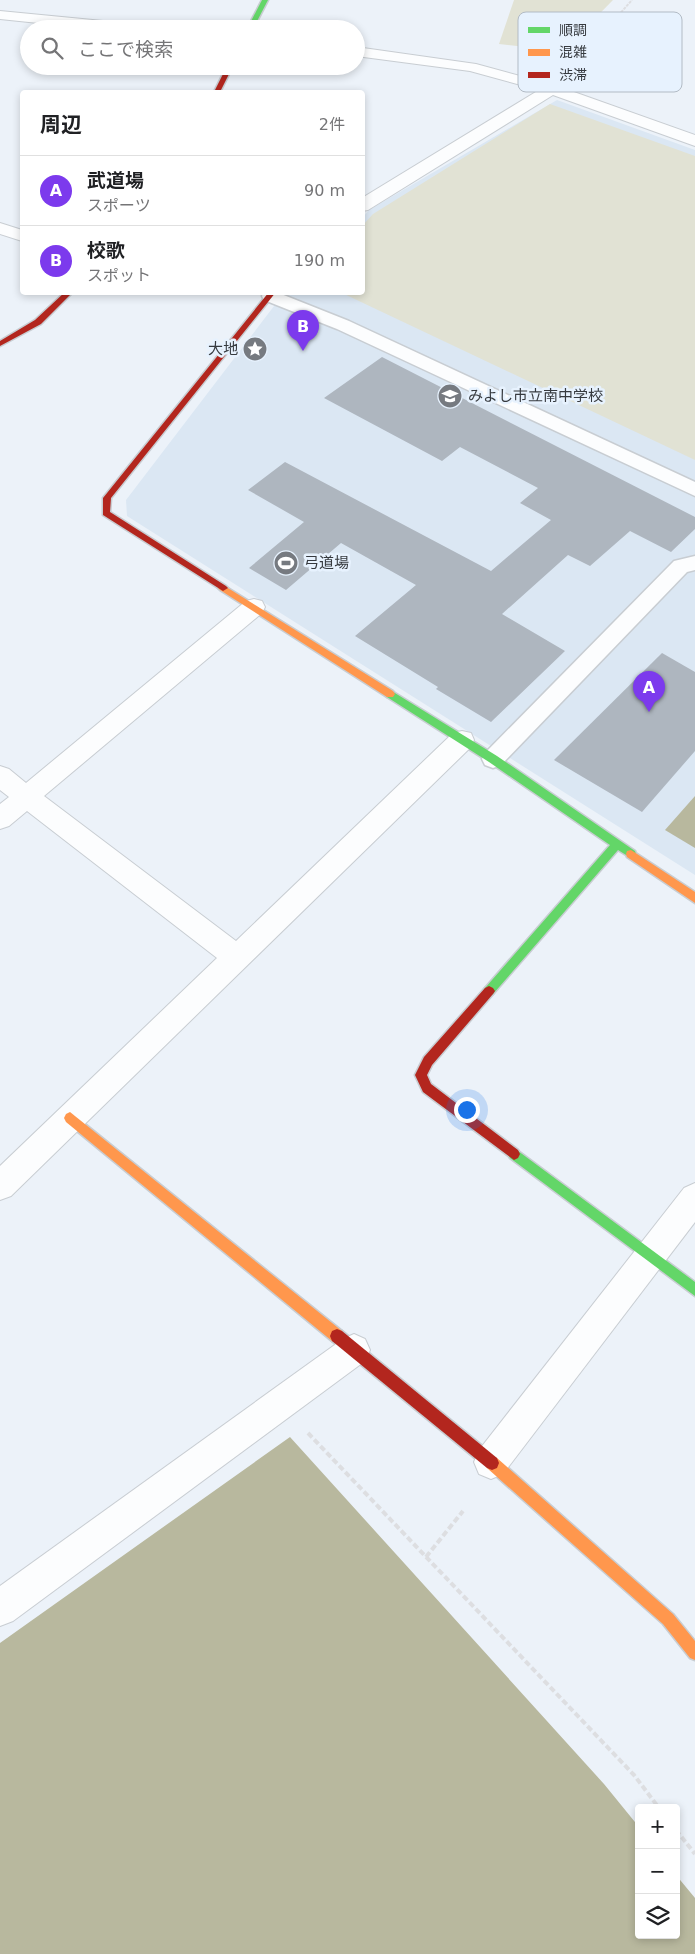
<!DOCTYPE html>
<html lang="ja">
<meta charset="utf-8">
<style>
:root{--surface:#fff;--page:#f2f2f2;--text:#202124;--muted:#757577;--line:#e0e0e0;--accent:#7c3aed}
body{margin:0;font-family:"DejaVu Sans","Noto Sans JP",sans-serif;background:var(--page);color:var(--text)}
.controls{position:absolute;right:15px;bottom:15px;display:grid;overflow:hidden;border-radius:5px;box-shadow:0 2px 8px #0003}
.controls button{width:45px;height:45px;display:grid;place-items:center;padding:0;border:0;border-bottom:1px solid var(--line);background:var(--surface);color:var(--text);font:25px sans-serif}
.you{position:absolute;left:466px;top:1109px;width:18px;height:18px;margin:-12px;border:4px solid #fff;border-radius:50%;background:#1a73e8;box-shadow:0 0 0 8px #1a73e833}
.badge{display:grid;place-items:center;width:32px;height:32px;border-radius:50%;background:var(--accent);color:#fff;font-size:16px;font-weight:700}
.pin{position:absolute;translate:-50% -41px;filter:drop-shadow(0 1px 2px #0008)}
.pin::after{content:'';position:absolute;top:26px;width:18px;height:15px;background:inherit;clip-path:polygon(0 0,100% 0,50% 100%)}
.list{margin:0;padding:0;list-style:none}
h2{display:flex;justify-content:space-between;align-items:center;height:65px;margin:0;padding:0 20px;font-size:21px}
h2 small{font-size:16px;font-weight:400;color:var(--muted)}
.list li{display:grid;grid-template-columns:32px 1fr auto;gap:15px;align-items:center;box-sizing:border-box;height:70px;padding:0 20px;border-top:1px solid var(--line)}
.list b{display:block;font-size:19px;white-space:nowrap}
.list p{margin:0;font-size:16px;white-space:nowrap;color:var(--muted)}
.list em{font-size:16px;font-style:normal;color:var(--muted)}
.icon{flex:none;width:28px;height:28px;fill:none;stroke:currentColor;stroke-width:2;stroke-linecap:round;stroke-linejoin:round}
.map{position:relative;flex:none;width:695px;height:1954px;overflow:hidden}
.search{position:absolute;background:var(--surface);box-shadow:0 2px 8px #0003;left:20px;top:20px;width:345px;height:55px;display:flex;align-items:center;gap:12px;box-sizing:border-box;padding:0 18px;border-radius:28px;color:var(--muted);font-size:19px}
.panel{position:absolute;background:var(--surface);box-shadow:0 2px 8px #0003;left:20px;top:90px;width:345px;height:205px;border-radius:5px}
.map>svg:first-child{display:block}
.built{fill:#dbe7f3}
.green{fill:#e1e2d4}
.water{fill:#b8b89e}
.building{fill:#aeb6bf}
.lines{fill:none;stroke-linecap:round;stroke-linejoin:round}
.lane-casing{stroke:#c8cdd2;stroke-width:3}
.street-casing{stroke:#c8cdd2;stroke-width:2}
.fast-casing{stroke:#c8cdd2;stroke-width:3}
.slow-casing{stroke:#c8cdd2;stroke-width:3}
.jam-casing{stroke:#c8cdd2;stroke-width:3}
.path-far1{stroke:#dddee1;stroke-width:2;stroke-dasharray:3 1;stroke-linecap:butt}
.path{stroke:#dddee1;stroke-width:4;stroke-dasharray:6 3;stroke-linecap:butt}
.lane{fill:#fcfdfe;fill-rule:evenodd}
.street{fill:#fcfdfe;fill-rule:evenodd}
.fast{fill:#63d668;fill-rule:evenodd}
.slow{fill:#ff974d;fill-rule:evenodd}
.jam{fill:#b3261e;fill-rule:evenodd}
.labels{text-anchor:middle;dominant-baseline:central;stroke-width:5;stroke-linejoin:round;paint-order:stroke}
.far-poi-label{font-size:15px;fill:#363a3f;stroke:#e7f2fe;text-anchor:start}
.key{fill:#e7f2fe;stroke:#b2bbc5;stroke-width:1}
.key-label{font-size:14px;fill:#363a3f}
</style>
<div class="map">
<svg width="695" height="1954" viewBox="0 0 695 1954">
<rect width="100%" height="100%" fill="#ecf2f9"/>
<path class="built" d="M557,100L695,150V875L127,516L126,500L284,293L362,292L363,217L369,210Z"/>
<g class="green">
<path d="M514,0H613L563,51L499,44Z"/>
<path d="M550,104L695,156V460L342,293L362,292L363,225L373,214Z"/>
</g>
<g class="water">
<path d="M695,796V848L665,830Z"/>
<path d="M290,1437L604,1784L639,1827V1935H676V1875L695,1898V1954H0V1643Z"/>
</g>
<g class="building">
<path d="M382,357L695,517V529L671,552L630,531L590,566L568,555L502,614L565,651L491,722L436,689L438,687L355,636L416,585L341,543L286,590L249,568L304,522L248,490L285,462L491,571L551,520L520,503L538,488L460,447L442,461L324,398Z"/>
<path d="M662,653L695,672V751L642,812L554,760Z"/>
</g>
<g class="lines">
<defs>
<g id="lane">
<path d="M264,292H276L349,321L695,482V496L337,329L264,300L262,296Z"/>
<path d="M695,556V570L687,572L501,765L493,768L485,765L482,759L485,753L674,561Z"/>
</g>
<g id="street">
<path d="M0,11L144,25L151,29H96L0,19Z"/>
<path d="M356,47L476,64L557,86L695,135V146L553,95L368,210L362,211V198L539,90L470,71L356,56Z"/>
<path d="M0,223L22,230V241L0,234Z"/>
<path d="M254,599L262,601L265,607L262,613L44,796L236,941L453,733L462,731L471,733L474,740L471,747L11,1196L0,1200V1166L217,958L27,811L9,826L0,829V804L9,797L0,790V766L9,769L26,783L246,601Z"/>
<path d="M695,1183V1222L503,1474L491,1479L479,1474L474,1462L479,1450L684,1188Z"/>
<path d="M354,1334L365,1339L370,1350L365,1361L13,1621L0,1626V1586L343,1339Z"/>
</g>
<g id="fast">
<path d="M262,0H268L253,29H247Z"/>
<path d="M390,690L497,756L635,851L636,854L631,858L618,850L493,994L489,996L485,994L483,991L485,988L610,845L489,762L387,697L385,694L387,691Z"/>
<path d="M514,1148L695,1282V1296L510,1158L508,1154L510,1150Z"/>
</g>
<g id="slow">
<path d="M223,585L393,691L395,694L393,697H387L220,590L218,588Z"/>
<path d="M631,850L695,892V903L627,857L626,854L627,851Z"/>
<path d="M70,1112L342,1331L344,1336L342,1341L337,1343L332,1341L66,1122L64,1118L66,1114Z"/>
<path d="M492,1456L497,1458L673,1614L695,1641V1660L690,1658L663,1624L487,1468L485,1463L487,1458Z"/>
</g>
<g id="jam">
<path d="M227,66H233L220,92H214Z"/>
<path d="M65,292H73L41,324L0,346V341L35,320Z"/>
<path d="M269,292H276L111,498L110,512L226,586L228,588L223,591L103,515V498Z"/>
<path d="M489,986L493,988L495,991L493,994L432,1065L427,1075L431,1084L518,1150L520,1154L518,1158L514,1160L423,1092L415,1075L424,1057L485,988Z"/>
<path d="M337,1329L342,1331L497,1458L499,1463L497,1468L492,1470L487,1468L332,1341L330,1336L332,1331Z"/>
</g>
</defs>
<use href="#lane" class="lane-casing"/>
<use href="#street" class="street-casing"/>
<use href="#fast" class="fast-casing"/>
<use href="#slow" class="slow-casing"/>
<use href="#jam" class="jam-casing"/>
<path class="path-far1" d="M573,66L632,0"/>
<g class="path">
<path d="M308,1433L634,1775L659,1808"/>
<path d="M426,1557L463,1511"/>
<path d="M676,1830L695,1854"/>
</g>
<use href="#lane" class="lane"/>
<use href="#street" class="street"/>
<use href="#fast" class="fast"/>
<use href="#slow" class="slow"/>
<use href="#jam" class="jam"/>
</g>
<defs>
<symbol id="sight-disc" viewBox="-11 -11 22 22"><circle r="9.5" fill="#767a80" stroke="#e7f2fe"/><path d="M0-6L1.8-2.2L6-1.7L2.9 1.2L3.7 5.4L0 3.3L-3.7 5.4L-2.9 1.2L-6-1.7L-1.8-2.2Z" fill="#fff"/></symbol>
<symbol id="school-disc" viewBox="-11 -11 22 22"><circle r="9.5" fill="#767a80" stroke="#e7f2fe"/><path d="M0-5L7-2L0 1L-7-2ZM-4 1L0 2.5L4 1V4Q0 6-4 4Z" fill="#fff"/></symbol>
<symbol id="stadium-disc" viewBox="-11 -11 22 22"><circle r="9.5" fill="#767a80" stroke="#e7f2fe"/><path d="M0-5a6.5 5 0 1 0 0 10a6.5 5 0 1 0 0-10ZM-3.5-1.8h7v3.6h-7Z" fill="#fff"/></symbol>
</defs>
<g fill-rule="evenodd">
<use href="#sight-disc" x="241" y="335" width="28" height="28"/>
<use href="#school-disc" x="436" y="382" width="28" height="28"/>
<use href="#stadium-disc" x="272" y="549" width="28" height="28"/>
</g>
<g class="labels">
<g class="far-poi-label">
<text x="238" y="349" text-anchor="end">大地</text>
<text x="468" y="396">みよし市立南中学校</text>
<text x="304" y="563">弓道場</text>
</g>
</g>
<rect x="518" y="12" width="164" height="80" rx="8" class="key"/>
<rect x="528" y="27" width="22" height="6" fill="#63d668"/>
<rect x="528" y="49" width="22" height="7" fill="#ff974d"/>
<rect x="528" y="72" width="22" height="6" fill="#b3261e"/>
<g class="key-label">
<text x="559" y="35">順調</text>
<text x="559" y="57">混雑</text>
<text x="559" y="80">渋滞</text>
</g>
</svg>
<div class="controls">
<button>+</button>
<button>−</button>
<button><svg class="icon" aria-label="layers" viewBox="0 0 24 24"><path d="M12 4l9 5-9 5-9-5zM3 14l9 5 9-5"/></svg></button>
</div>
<div class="you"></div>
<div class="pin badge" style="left:649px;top:712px">A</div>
<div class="pin badge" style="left:303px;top:351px">B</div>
<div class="search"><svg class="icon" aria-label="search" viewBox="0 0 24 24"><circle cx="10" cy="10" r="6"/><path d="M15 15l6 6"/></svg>ここで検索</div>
<section class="panel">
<h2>周辺<small>2件</small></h2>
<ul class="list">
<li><span class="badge">A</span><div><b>武道場</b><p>スポーツ</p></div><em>90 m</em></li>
<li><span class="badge">B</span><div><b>校歌</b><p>スポット</p></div><em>190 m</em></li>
</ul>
</section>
</div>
